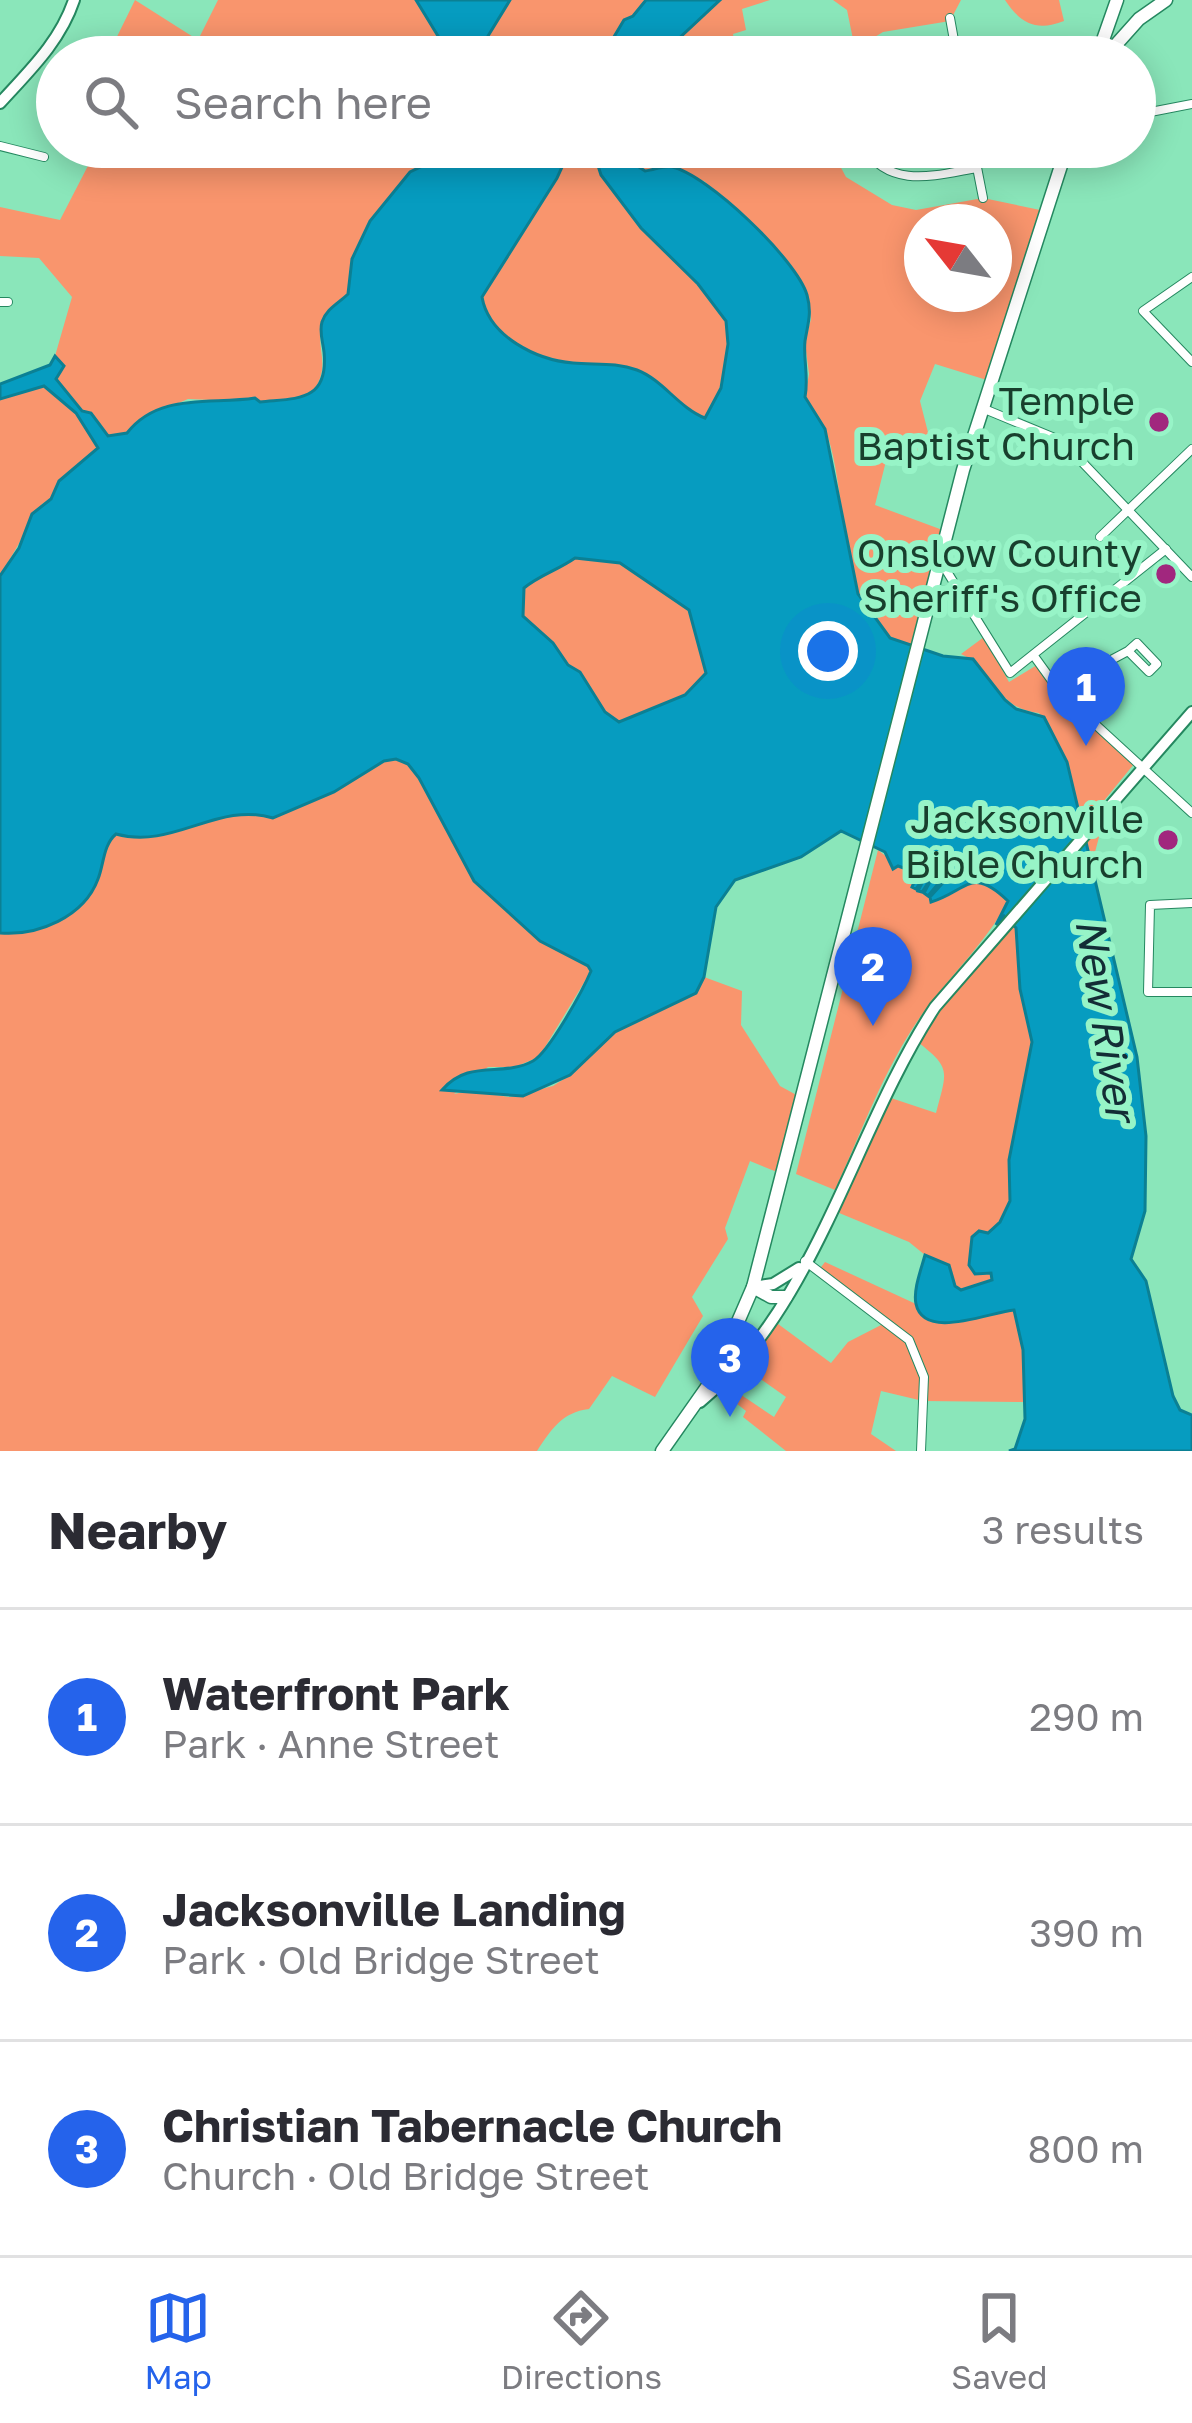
<!DOCTYPE html>
<meta charset="utf-8">
<style>
:root{--surface:#fff;--page:#f7f7f7;--text:#2b2b33;--muted:#7c7c81;--line:#e1e1e2;--accent:#2563eb}
body{margin:0;font-family:"Golos Text",sans-serif;background:var(--page);color:var(--text)}
.compass{position:absolute;left:904px;top:204px;width:108px;height:108px;border-radius:50%;background:var(--surface);box-shadow:0 6px 30px #0003;rotate:301deg}
.you{position:absolute;left:828px;top:651px;width:42px;height:42px;margin:-30px;border:9px solid #fff;border-radius:50%;background:#1a73e8;box-shadow:0 0 0 18px #1a73e833}
.badge{display:grid;place-items:center;width:78px;height:78px;border-radius:50%;background:var(--accent);color:#fff;font-size:39px;font-weight:700}
.pin{position:absolute;translate:-50% -99px;filter:drop-shadow(0 3px 6px #0008)}
.pin::after{content:'';position:absolute;top:63px;width:42px;height:36px;background:inherit;clip-path:polygon(0 0,100% 0,50% 100%)}
.list{margin:0;padding:0;list-style:none}
h2{display:flex;justify-content:space-between;align-items:center;height:156px;margin:0;padding:0 48px;font-size:51px}
h2 small{font-size:39px;font-weight:400;color:var(--muted)}
.list li{display:grid;grid-template-columns:78px 1fr auto;gap:36px;align-items:center;box-sizing:border-box;height:216px;padding:0 48px;border-top:3px solid var(--line)}
.list b{display:block;font-size:45px;white-space:nowrap}
.list p{margin:0;font-size:39px;white-space:nowrap;color:var(--muted)}
.list em{font-size:39px;font-style:normal;color:var(--muted)}
.icon{flex:none;width:66px;height:66px;fill:none;stroke:currentColor;stroke-width:2;stroke-linecap:round;stroke-linejoin:round}
.map{position:relative;flex:none;width:1192px;height:1451px;overflow:hidden}
.search{position:absolute;background:var(--surface);box-shadow:0 6px 30px #0003;left:36px;right:36px;top:36px;height:132px;display:flex;align-items:center;gap:30px;box-sizing:border-box;padding:0 42px;border-radius:66px;color:var(--muted);font-size:45px}
.sheet{height:804px;background:var(--surface)}
nav{display:flex;justify-content:space-around;align-items:center;box-sizing:border-box;height:168px;border-top:3px solid var(--line);background:var(--surface);font-size:33px;color:var(--muted)}
nav a{display:grid;justify-items:center;gap:6px}
nav .on{color:var(--accent)}
.map>svg:first-child{display:block}
.green{fill:#f9956d;fill-rule:evenodd}
.water{fill:#069cc0;stroke:#0b8094;stroke-width:3;fill-rule:evenodd}
.lines{fill:none;stroke-linecap:round;stroke-linejoin:round}
.street-casing{stroke:#258860;stroke-width:10}
.secondary-casing{stroke:#258860;stroke-width:14}
.primary-casing{stroke:#258860;stroke-width:15}
.street{stroke:#fff;stroke-width:8}
.secondary{stroke:#fff;stroke-width:10}
.primary{stroke:#fff;stroke-width:12}
.poi-dot{fill:#a1277e;stroke:#97f4c7;stroke-width:4.5}
.labels{text-anchor:middle;dominant-baseline:central;stroke-width:12;stroke-linejoin:round;paint-order:stroke}
.poi-label{font-size:39px;fill:#183f2d;stroke:#97f4c7;text-anchor:end}
.water-label{font-size:42px;font-style:italic;fill:#132d35;stroke:#97f4c7}
</style>
<div class="map">
<svg width="1192" height="1451" viewBox="0 0 1192 1451">
<rect width="100%" height="100%" fill="#8ae6ba"/>
<g class="green">
<path d="M135,0L198,40L218,0H416L439,39L441,57H107Z"/>
<path d="M510,0H646C628,22 616,30 602,57C566,57 513,67 488,36Z"/>
<path d="M720,0H770L742,9L746,30L733,34L736,50L745,57H659Z"/>
<path d="M833,0H961L950,21L883,32L855,49L847,10Z"/>
<path d="M1005,0H1059L1064,21C1036,32 1020,23 1005,0Z"/>
<path d="M90,147H443L437,159L410,172L370,221L352,259L348,294C339,303 326,310 322,324C315,349 332,365 313,392L297,400L259,402L188,399L137,421L126,434L108,436L91,413L82,411L56,379L64,367L55,356L72,297L39,258L0,256V207L60,220L92,158Z"/>
<path d="M563,147H592L601,175L641,228L698,284L726,321L728,344L717,402L710,405L705,418C679,407 663,380 637,370C616,362 595,364 573,363C537,360 489,337 482,297L557,178L563,165Z"/>
<path d="M628,147H830L846,177L892,205L916,210L983,198L1045,211L990,381L935,364L920,401L931,444L927,457L889,449L875,505L948,532L917,649C830,625 852,495 825,429C821,418 812,407 805,397L809,374L805,343L811,319L806,290L789,263L704,181L645,171L636,165ZM922,222H994V294H922Z"/>
<path d="M44,386L77,413L98,448L59,481L51,499L42,504L0,576V399Z"/>
<path d="M575,558L620,563L689,610L706,673L685,695L619,722L605,712L580,672L568,665L553,643L523,616L524,588C540,575 558,570 575,558Z"/>
<path d="M984,637L1009,682L1037,665L1083,720L1134,764L1089,819L1099,837L1094,856L1085,845C1073,794 1068,757 1039,713C997,710 992,668 961,654Z"/>
<path d="M396,759L408,764L419,778L474,881L540,941L588,966L591,971L539,1057L515,1067H488L454,1094L469,1091L509,1097L553,1086L570,1075L615,1032L696,993L704,977L742,991L741,1025L780,1086L802,1098L782,1174L750,1161L725,1228L728,1239L692,1297L703,1316L655,1397L612,1376L589,1409C562,1412 551,1430 537,1451H0V933C38,936 84,917 98,879C104,863 103,845 116,834C172,850 219,801 274,818L334,792L384,761Z"/>
<path d="M878,850L898,866L919,873L916,888L928,871L918,890L922,891L935,874L925,893L928,895L947,873L950,876L930,897L931,902C967,888 973,866 1008,902C985,943 951,975 923,1013C885,1066 862,1131 835,1190L796,1174Z"/>
<path d="M1009,920L1016,927L1020,989L1032,1042L1009,1160L1010,1200L1001,1222L988,1233L972,1237L969,1265L992,1273L993,1280L962,1290L956,1287L949,1265L925,1255L909,1242L832,1210L885,1096L936,1113C948,1068 951,1068 914,1039Z"/>
<path d="M825,1262L916,1304L921,1315L1014,1309L1023,1350L1025,1402L923,1401L881,1391L871,1434L896,1451H786L743,1417L746,1411L717,1388L722,1382L774,1417L786,1397L738,1363L770,1318L831,1363L848,1342L885,1323L818,1271Z"/>
</g>
<g class="water">
<path d="M416,0H510L488,36L491,42L521,57H441L438,36Z"/>
<path d="M646,0H720L659,57H602L624,20L633,16Z"/>
<path d="M443,147H563V165L557,178L482,297C489,337 537,360 573,363C595,365 616,362 637,370C663,380 679,408 705,418L721,388L728,344L726,321L698,284L641,228L601,175L592,147H628L636,165L645,171C655,170 664,165 672,167C707,174 797,260 807,295C812,313 808,323 805,341C803,359 809,377 805,397L825,429L858,594L890,638L943,656L973,659L1005,700L1016,709L1044,717L1067,762L1137,1057L1146,1136L1145,1211L1131,1259L1146,1281L1173,1396L1180,1410L1192,1415V1451H1009L1015,1449L1025,1419L1023,1350L1014,1310C990,1312 924,1341 916,1304C913,1290 921,1270 925,1255L949,1265L955,1286L961,1290L992,1280L991,1273L975,1274L969,1265L972,1237L979,1231L988,1233L1000,1222L1010,1201L1009,1160L1032,1042L1020,989L1016,928L1004,916L996,925L1008,901C971,865 967,891 931,902L930,897L949,876L947,873L928,896L924,893L934,874L922,892L918,891L928,871L916,889L912,887L918,873L898,866L893,869L885,852L841,831L801,857L735,880L716,907L704,977L696,993L615,1032L570,1075L523,1096L442,1090C470,1058 502,1078 533,1061C549,1052 583,990 591,971L588,966L540,941L474,881L419,778L408,764L396,759L384,761L334,792L273,818C218,801 173,850 116,834C103,845 104,864 98,879C84,917 38,936 0,933V576L19,548L32,514L51,499L59,481L98,448L76,413L44,386L0,399V384L50,365L55,356L64,366L56,379L82,411L91,413L108,436L127,433C159,392 211,405 255,398L260,402C295,398 329,403 324,352C323,342 319,332 322,322C326,309 339,303 348,294L352,259L370,221L410,172L437,159ZM575,558L620,563L689,610L706,673L685,695L619,722L605,712L580,672L568,665L553,643L523,616L524,588C540,575 558,570 575,558Z"/>
</g>
<g class="lines">
<defs>
<g id="street">
<path d="M950,18L957,57"/>
<path d="M931,57L956,52"/>
<path d="M1135,115L1192,104"/>
<path d="M0,146L44,157"/>
<path d="M864,147C890,190 936,175 977,168"/>
<path d="M973,147L983,198"/>
<path d="M1192,277L1143,311L1192,362"/>
<path d="M0,302H8"/>
<path d="M982,408L1062,441L1192,577"/>
<path d="M1100,537L1192,449"/>
<path d="M941,562L1010,673L1166,549"/>
<path d="M931,597L942,590L960,592"/>
<path d="M1034,656L1060,692L1192,813"/>
<path d="M1068,699L1113,659L1128,651L1149,672L1157,664L1137,643L1128,651"/>
<path d="M1192,903L1150,905L1148,992H1192"/>
<path d="M805,1261L909,1340L924,1377L921,1451"/>
</g>
<g id="secondary">
<path d="M0,103C29,71 60,42 74,0"/>
<path d="M753,1287L773,1284L799,1268"/>
<path d="M700,1402C816,1307 854,1130 935,1007L1192,712"/>
</g>
<g id="primary">
<path d="M1097,57L1117,0"/>
<path d="M1105,57L1139,19L1166,0"/>
<path d="M753,1287L771,1297H786"/>
<path d="M662,1451L714,1377L753,1287L963,470L1067,147"/>
</g>
</defs>
<use href="#street" class="street-casing"/>
<use href="#secondary" class="secondary-casing"/>
<use href="#primary" class="primary-casing"/>
<use href="#street" class="street"/>
<use href="#secondary" class="secondary"/>
<use href="#primary" class="primary"/>
</g>
<g class="poi-dot">
<circle cx="1159" cy="422" r="12"/>
<circle cx="1166" cy="574" r="12"/>
<circle cx="1168" cy="840" r="12"/>
</g>
<g class="labels">
<g class="poi-label">
<text x="1135" y="400">Temple<tspan x="1135" dy="45">Baptist Church</tspan></text>
<text x="1142" y="552">Onslow County<tspan x="1142" dy="45">Sheriff's Office</tspan></text>
<text x="1144" y="818">Jacksonville<tspan x="1144" dy="45">Bible Church</tspan></text>
</g>
<g class="water-label">
<text transform="translate(1107 1019) rotate(81)">New River</text>
</g>
</g>
</svg>
<svg class="compass" viewBox="-18 -18 36 36"><path d="M0-13l5 13h-10z" fill="#e53935"/><path d="M0 13l5-13h-10z" fill="#7c7c81"/></svg>
<div class="you"></div>
<div class="pin badge" style="left:1086px;top:746px">1</div>
<div class="pin badge" style="left:873px;top:1026px">2</div>
<div class="pin badge" style="left:730px;top:1417px">3</div>
<div class="search"><svg class="icon" aria-label="search" viewBox="0 0 24 24"><circle cx="10" cy="10" r="6"/><path d="M15 15l6 6"/></svg>Search here</div>
</div>
<section class="sheet">
<h2>Nearby<small>3 results</small></h2>
<ul class="list">
<li><span class="badge">1</span><div><b>Waterfront Park</b><p>Park · Anne Street</p></div><em>290 m</em></li>
<li><span class="badge">2</span><div><b>Jacksonville Landing</b><p>Park · Old Bridge Street</p></div><em>390 m</em></li>
<li><span class="badge">3</span><div><b>Christian Tabernacle Church</b><p>Church · Old Bridge Street</p></div><em>800 m</em></li>
</ul>
</section>
<nav>
<a class="on"><svg class="icon" aria-label="map" viewBox="0 0 24 24"><path d="M3 6l6-2 6 2 6-2v14l-6 2-6-2-6 2zM9 4v14M15 6v14"/></svg>Map</a>
<a><svg class="icon" aria-label="directions" viewBox="0 0 24 24"><path d="M12 3l9 9-9 9-9-9zM9 14v-3h6M13 9l2 2-2 2"/></svg>Directions</a>
<a><svg class="icon" aria-label="saved" viewBox="0 0 24 24"><path d="M7 4h10v16l-5-4-5 4z"/></svg>Saved</a>
</nav>
